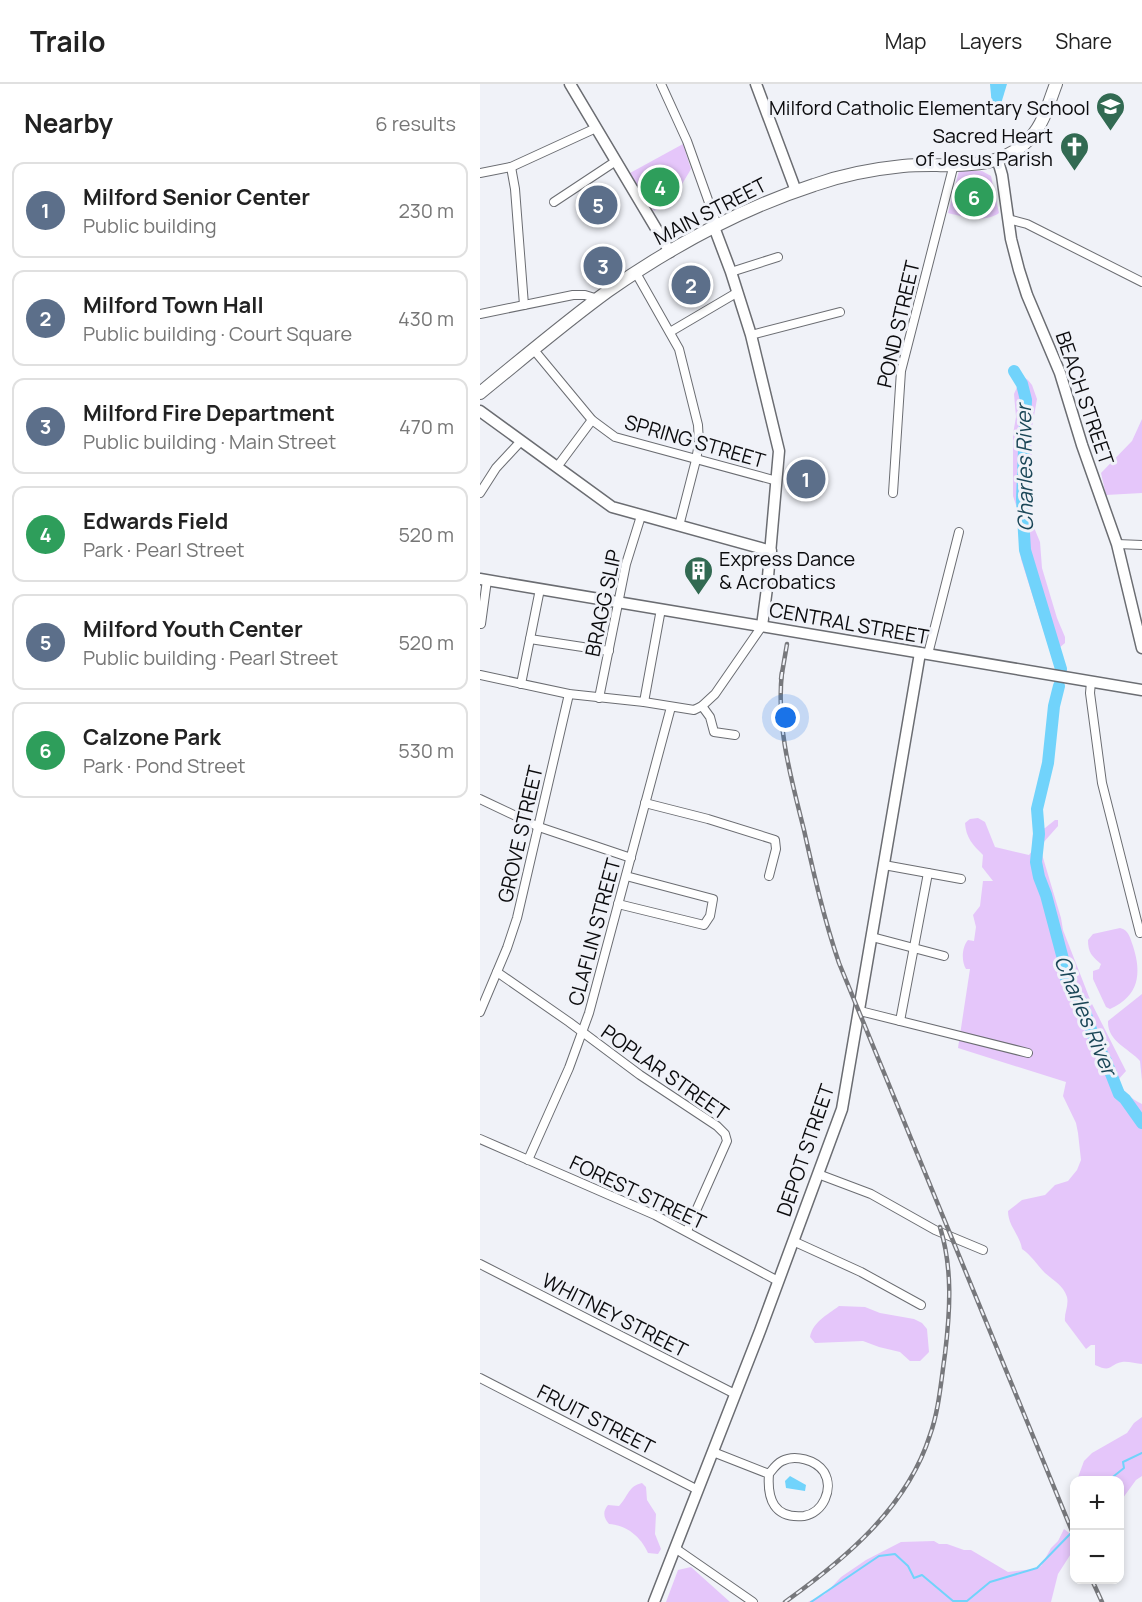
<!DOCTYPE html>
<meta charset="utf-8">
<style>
:root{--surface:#fff;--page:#f2f2f2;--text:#222;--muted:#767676;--line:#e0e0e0;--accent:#326a52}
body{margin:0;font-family:Manrope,sans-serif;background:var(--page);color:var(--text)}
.controls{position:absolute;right:18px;bottom:18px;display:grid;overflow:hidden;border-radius:12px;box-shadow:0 3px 9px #0003}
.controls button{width:54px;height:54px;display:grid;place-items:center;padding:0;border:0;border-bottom:2px solid var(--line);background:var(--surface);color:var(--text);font:30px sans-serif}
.you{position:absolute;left:306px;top:634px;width:21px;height:21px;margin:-15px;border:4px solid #fff;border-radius:50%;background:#1a73e8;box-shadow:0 0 0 9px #1a73e833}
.badge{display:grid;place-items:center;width:39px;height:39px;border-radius:50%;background:var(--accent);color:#fff;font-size:20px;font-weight:700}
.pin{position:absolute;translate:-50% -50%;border:3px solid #fff;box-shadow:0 2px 6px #0006}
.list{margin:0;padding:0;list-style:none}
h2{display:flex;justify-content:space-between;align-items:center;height:78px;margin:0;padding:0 24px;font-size:26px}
h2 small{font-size:20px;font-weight:400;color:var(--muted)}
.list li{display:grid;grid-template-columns:39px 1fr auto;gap:18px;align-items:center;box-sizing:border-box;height:96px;margin:0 12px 12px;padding:0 12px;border:2px solid var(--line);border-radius:12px}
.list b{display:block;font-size:22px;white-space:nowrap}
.list p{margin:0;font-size:20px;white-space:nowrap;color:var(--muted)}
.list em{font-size:20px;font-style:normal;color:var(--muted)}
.map{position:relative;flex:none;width:662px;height:1518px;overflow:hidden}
header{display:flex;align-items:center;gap:36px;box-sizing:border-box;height:84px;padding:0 30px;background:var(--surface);border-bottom:2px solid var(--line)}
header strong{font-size:28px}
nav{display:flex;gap:33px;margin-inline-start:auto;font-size:21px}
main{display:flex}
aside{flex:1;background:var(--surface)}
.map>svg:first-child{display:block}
.green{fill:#e5c6fa}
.water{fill:#71d3fb}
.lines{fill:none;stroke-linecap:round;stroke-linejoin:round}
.stream{stroke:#71d3fb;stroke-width:2}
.river{stroke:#71d3fb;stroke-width:12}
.street-casing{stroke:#6b6d72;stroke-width:10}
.secondary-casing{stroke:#6b6d72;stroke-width:13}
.primary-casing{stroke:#6b6d72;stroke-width:14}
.street{stroke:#fff;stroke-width:8}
.secondary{stroke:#fff;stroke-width:10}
.primary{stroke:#fff;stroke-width:12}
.rail-casing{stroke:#77787c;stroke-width:4.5}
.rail{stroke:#f0f2f8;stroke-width:2;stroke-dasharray:7;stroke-linecap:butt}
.labels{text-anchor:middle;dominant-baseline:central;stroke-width:6;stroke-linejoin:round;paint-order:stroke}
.poi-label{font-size:20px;fill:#0b0b0d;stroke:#f0f2f8;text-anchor:end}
.street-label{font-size:20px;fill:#0b0b0d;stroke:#f0f2f8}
.water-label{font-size:21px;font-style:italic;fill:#1a4657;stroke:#f0f2f8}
</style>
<header>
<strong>Trailo</strong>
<nav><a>Map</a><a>Layers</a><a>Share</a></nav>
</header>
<main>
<aside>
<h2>Nearby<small>6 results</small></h2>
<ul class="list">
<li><span class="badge" style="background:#5c6f8a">1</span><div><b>Milford Senior Center</b><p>Public building</p></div><em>230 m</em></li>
<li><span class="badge" style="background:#5c6f8a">2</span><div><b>Milford Town Hall</b><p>Public building · Court Square</p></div><em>430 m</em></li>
<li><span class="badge" style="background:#5c6f8a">3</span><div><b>Milford Fire Department</b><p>Public building · Main Street</p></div><em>470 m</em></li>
<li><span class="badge" style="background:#2e9e5b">4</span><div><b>Edwards Field</b><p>Park · Pearl Street</p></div><em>520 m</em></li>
<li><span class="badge" style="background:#5c6f8a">5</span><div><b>Milford Youth Center</b><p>Public building · Pearl Street</p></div><em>520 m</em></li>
<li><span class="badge" style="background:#2e9e5b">6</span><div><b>Calzone Park</b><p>Park · Pond Street</p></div><em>530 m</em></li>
</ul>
</aside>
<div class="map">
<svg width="662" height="1518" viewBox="0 0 662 1518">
<rect width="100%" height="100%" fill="#f0f2f8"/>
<g class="green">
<path d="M203,60L211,85L192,117L174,127L150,89Z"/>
<path d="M479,87H502L511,92L519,129C505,139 484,133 468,129Z"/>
<path d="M542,292L548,296L552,301L557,315L551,349L552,380L548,404L555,446L560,458L562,484L577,534L585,553V559L579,564L587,585V588L578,586L575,583L541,475L537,424L533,412V350L536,333L534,310Z"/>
<path d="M662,335V409L626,411L621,389L652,357Z"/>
<path d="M498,734L505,738L515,763L549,771L552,767L553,748L565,744L575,736H578V742L563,759L561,767L581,834L583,846L611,918L646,987L638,996C643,1008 651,1015 662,1020V1280C656,1280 648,1277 642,1278C628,1281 632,1289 615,1281V1261H611L606,1265L585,1237C584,1229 589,1222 587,1213C583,1201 574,1197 565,1189C557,1181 552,1172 542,1165C540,1151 528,1142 528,1127L542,1116L565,1111L575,1101L588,1097L597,1086L601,1076L598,1049L596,1039L583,1012L586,998L478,964L490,885H486C481,877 482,863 488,856L494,857L496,843L493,831L500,822L503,797H513L502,783L503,771C493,761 486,754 485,739L490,735Z"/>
<path d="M640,844C649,846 650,854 653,862C662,890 659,912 630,925L626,923L613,895V887L619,885L621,880C612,872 608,869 608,856L613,850Z"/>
<path d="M662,910V997L660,977C648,964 627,957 628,937Z"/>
<path d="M359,1222L385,1223L400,1229L434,1235L442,1239L447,1245L449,1268L440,1277H430L420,1268L399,1263L383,1257L335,1259L330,1253C333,1238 347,1231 359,1222Z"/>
<path d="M662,1333V1392L656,1396L640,1418V1422V1396H597L604,1377L612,1369L647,1349L654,1339Z"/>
<path d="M162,1399L166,1403L167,1416L176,1430L175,1450L181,1465L178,1470L168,1469C161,1453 147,1441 129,1440C124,1434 122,1428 128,1421L139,1422C148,1413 148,1402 162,1399Z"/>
<path d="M584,1445L592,1451L594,1465L578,1490L571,1518H328L345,1510L361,1493L386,1476L421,1458L454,1457L459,1460H467L484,1466H491L528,1488L554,1485L561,1482L571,1464L578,1457Z"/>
<path d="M211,1483L250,1518H186L198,1486Z"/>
</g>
<g class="water">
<path d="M510,0H527L517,33H513Z"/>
<path d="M310,1392L326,1401L325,1407L306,1404L305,1397Z"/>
</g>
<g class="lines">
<g class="stream">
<path d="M629,1396L644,1384L643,1378L662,1369"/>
<path d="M331,1518L399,1472L415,1470L428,1482L434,1494L442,1491L473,1517H487L510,1498L557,1484L594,1446"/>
</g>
<g class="river">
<path d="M534,287L542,300L546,316L542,415L545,466L581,585"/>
<path d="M579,602L574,622L568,679L557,725L559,750L556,778L559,793L566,811L583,875L586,894L602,919L615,957L626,977L639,1010L645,1015L662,1039"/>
</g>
<defs>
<g id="street">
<path d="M181,0L207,57L237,141"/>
<path d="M31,83L35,105L44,221"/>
<path d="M0,89L31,83L116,44"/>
<path d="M74,118L136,77"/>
<path d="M528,135L547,140L662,198"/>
<path d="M251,188L298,173"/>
<path d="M156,189L199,265L218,341L219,359L216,376L199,442"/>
<path d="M0,230L93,211H105L118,215"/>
<path d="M190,248L258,208"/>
<path d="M271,251L360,228"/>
<path d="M54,266L112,336L135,353L297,397"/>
<path d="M77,383L112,336"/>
<path d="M0,409L16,384L41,357"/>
<path d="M413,409L421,287L474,80"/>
<path d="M637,460L662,461"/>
<path d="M1,540L7,496"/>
<path d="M50,555L129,567"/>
<path d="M448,570L479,448"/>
<path d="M0,591L89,610L164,618L214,626L222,622L235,610L282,542"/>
<path d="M611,598L610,609L622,699L660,849"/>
<path d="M41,600L60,505"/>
<path d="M119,614L146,480L161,432"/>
<path d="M164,618L181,525"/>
<path d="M222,622L230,633L234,648L255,651"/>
<path d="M0,715L59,743L151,774"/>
<path d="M165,719L228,735L295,756L296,765L289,792"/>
<path d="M404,781L481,795"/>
<path d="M138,820L224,841L230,832L233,815L146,792"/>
<path d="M392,853L464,872"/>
<path d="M17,888L89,938L160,991L237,1042L245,1050L247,1057L207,1147"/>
<path d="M380,927L548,969"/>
<path d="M0,928L27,864L37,834L89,610"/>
<path d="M420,937L448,789"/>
<path d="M0,1055L175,1131L298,1197"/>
<path d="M48,1076L89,984L109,929L191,623"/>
<path d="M338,1090L391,1110L455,1146L503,1166"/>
<path d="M313,1157L381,1188L441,1221"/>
<path d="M0,1180L255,1310"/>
<path d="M0,1294L218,1406"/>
<path d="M233,1368L289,1390C287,1415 294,1435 324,1432C343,1429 354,1405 344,1388C336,1376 315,1370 302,1377C296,1380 293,1385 289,1390"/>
<path d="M195,1464L273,1518"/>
</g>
<g id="secondary">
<path d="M90,0L190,168"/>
<path d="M276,0L316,107"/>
<path d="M518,77L522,91L531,155L539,186L547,211L580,289L602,361L637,460L662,564"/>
<path d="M234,143L251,188L271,251L299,367L287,504L282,542"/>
<path d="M0,327L132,423L291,467"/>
<path d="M0,495L662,606"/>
<path d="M174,1518L280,1247L362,1025L440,569"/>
</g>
<path id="primary" d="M0,309C42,275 84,239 128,207C191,163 260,125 334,101C362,91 393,85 423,82C467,78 518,91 551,53C564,39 569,18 576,0"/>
</defs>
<use href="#street" class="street-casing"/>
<use href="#secondary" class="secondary-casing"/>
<use href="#primary" class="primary-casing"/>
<use href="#street" class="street"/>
<use href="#secondary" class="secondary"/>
<use href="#primary" class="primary"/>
<defs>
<g id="rail">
<path d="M302,588C296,642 311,694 324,746C334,791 344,835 359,879L594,1452"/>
<path d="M301,595L307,560"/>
<path d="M612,1496L622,1518"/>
<path d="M305,1518C365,1475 427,1424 450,1351C459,1326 461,1297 465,1270C470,1228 473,1185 460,1143"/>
</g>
</defs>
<use href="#rail" class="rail-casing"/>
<use href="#rail" class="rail"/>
</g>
<defs>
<symbol id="school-pin" viewBox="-11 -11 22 30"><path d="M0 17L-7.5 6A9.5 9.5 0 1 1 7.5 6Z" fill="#326a52" stroke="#f0f2f8"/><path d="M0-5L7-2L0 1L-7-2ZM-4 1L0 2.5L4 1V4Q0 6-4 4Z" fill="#fff"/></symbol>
<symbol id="church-pin" viewBox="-11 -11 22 30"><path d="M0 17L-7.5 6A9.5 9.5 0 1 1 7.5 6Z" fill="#326a52" stroke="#f0f2f8"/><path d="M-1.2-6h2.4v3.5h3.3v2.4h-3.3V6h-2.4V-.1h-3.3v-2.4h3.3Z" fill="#fff"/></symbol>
<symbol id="building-pin" viewBox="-11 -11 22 30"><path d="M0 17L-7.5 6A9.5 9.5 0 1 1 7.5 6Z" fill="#326a52" stroke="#f0f2f8"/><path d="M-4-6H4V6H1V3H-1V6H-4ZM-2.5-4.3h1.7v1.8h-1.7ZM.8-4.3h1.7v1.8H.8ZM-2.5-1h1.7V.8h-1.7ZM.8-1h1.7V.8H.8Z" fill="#fff"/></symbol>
</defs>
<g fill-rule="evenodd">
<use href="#school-pin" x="614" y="6" width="33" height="45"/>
<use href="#church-pin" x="578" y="46" width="33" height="45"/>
<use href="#building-pin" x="202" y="470" width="33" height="45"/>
</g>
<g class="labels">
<g class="poi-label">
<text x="610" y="23">Milford Catholic Elementary School</text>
<text x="573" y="51">Sacred Heart<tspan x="573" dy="23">of Jesus Parish</tspan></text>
<text x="239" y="474" text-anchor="start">Express Dance<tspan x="239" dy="23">&amp; Acrobatics</tspan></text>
</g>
<g class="street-label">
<text transform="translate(230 127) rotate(-27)">MAIN STREET</text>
<text transform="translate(418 240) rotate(-77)">POND STREET</text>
<text transform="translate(605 314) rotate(71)">BEACH STREET</text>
<text transform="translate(215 357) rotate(16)">SPRING STREET</text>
<text transform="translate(123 519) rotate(-78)">BRAGG SLIP</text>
<text transform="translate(369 539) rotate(10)">CENTRAL STREET</text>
<text transform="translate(40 750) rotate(-77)">GROVE STREET</text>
<text transform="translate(114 848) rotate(-75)">CLAFLIN STREET</text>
<text transform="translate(185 988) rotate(35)">POPLAR STREET</text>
<text transform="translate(325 1066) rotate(-71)">DEPOT STREET</text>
<text transform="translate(158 1108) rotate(25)">FOREST STREET</text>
<text transform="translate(135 1231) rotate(27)">WHITNEY STREET</text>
<text transform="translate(116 1335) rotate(27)">FRUIT STREET</text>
</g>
<g class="water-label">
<text transform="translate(544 384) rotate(-91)">Charles River</text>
<text transform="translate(606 931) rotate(67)">Charles River</text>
</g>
</g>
</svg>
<div class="controls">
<button>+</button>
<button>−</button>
</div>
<div class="you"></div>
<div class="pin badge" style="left:326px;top:395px;background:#5c6f8a">1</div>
<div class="pin badge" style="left:211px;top:201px;background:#5c6f8a">2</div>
<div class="pin badge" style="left:123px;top:182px;background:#5c6f8a">3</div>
<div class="pin badge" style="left:180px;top:103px;background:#2e9e5b">4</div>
<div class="pin badge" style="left:118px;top:121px;background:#5c6f8a">5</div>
<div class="pin badge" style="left:494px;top:113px;background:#2e9e5b">6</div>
</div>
</main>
